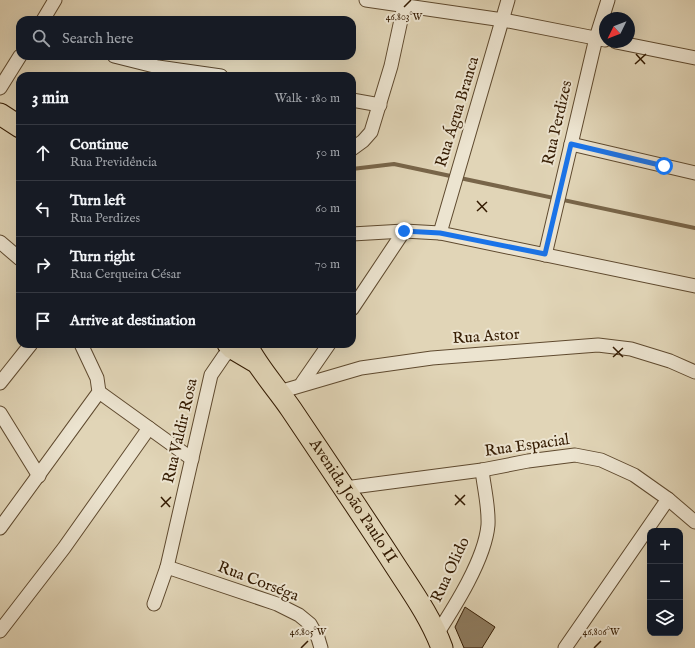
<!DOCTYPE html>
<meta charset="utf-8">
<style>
:root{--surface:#171b24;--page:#242831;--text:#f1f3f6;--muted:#9ea1a6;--line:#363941}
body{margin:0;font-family:"IM FELL English",serif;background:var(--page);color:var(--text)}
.controls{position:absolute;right:12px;bottom:12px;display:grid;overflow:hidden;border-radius:8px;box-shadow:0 4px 16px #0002}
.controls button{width:36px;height:36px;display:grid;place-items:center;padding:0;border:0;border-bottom:1px solid var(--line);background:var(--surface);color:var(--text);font:20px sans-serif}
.compass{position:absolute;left:599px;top:12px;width:36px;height:36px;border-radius:50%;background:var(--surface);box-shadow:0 4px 16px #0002;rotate:227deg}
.stop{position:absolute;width:12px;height:12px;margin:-9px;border:3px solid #1a73e8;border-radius:50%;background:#fff}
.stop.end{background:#1a73e8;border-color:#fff;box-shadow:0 1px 4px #0008}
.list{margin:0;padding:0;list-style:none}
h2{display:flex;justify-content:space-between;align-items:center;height:52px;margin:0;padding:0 16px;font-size:17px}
h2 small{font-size:13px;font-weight:400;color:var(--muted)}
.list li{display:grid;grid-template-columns:26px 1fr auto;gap:12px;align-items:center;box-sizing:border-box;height:56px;padding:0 16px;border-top:1px solid var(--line)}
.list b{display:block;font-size:15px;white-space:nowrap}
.list p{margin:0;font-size:13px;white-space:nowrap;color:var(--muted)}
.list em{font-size:13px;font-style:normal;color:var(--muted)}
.icon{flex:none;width:22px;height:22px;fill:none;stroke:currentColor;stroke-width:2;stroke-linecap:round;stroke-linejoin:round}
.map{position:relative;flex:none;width:695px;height:648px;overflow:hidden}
.search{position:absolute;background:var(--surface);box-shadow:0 4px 16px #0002;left:16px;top:16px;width:340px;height:44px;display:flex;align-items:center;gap:10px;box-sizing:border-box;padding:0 14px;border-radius:12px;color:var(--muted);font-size:15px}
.panel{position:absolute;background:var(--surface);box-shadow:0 4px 16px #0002;left:16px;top:72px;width:340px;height:276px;border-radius:12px}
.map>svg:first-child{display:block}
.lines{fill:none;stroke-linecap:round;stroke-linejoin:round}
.stream{stroke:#786549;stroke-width:4}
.building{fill:#8e7c60;stroke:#341b02}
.minor-casing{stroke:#5f4a2f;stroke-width:15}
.primary-casing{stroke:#341b02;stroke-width:23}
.minor{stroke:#ece4d0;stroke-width:13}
.primary{stroke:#e1d5b7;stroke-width:21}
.route{stroke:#1a73e8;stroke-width:5}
.ticks{fill:none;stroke:#341b02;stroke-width:1.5}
.labels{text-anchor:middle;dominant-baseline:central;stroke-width:4;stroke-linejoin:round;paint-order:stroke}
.street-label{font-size:16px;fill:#341b02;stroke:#ece4d0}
.ticks-label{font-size:10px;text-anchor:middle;fill:#341b02;stroke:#ece4d0;stroke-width:4;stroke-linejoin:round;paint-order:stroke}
</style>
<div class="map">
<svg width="695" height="648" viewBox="0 0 695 648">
<rect width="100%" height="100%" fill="#e1d5b7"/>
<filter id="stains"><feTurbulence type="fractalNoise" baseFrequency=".005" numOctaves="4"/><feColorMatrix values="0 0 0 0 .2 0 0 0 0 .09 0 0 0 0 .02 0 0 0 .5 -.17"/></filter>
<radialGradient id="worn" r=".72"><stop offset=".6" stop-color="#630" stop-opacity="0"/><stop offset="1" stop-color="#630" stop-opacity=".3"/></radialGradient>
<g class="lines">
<path class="stream" d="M352,169L394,164L695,228"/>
</g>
<path class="building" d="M465,607L495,627L482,648H464L455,627Z"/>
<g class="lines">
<defs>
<g id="minor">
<path d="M366,0L503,20L605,40"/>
<path d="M43,20L55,0"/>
<path d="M616,42L695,58"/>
<path d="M114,56L158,67L221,76"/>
<path d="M0,88L20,56"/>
<path d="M352,100L380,105"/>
<path d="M571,144L695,173"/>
<path d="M352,149L363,141L371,132L391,66L404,6"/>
<path d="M440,233L508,0"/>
<path d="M352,234L404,231L440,233L695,286"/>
<path d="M0,242L20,259"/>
<path d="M545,255L596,38L608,0"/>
<path d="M352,309L404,231"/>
<path d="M0,383L31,344"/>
<path d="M302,383L329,344"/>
<path d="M99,392L192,459"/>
<path d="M279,392L361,368L432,358L598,345L631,349L670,361L695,372"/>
<path d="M0,413L39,476"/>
<path d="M345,488L482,470L528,461L575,455L601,460L634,475L668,499L695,522"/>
<path d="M0,528L99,392L97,378L81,344"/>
<path d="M167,567L277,604L299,615L310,624L318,638L321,648"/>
<path d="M154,604L167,567L211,375L224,356L237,344"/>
<path d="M0,631L64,548L149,428"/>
<path d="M437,634C455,606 485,559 488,525C489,507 484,488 482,470"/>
<path d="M565,648L668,499"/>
</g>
<g id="primary">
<path d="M0,114L20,127"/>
<path d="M228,344L232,348L254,361"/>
<path id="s1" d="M246,344C258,368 276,387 291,409C324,458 357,507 389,556C408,586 430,615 442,648"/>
</g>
</defs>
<use href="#minor" class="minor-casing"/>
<use href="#primary" class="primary-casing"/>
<use href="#minor" class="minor"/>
<use href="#primary" class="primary"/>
</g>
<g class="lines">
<path class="route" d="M404,231L440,233L545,254L571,144L664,166"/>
</g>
<path class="ticks" d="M404,7L411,0M636,54L645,64M635,64L646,54M477,201L487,212M477,211L487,202M613,347L623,357M613,357L623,348M455,495L465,505M161,497L170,507M455,505L465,495M161,507L171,497M301,648L308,641M594,648L601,641"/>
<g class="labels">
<g class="street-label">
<text transform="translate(458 112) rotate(-73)">Rua Água Branca</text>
<text transform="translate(558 123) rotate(-77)">Rua Perdizes</text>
<text transform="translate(486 337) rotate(-4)">Rua Astor</text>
<text transform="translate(181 431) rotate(-77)">Rua Valdir Rosa</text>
<text transform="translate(527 446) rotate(-8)">Rua Espacial</text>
<text stroke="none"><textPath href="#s1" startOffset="190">Avenida João Paulo II</textPath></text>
<text transform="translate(451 570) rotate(-65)">Rua Olido</text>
<text transform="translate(258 582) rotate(21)">Rua Corséga</text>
</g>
</g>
<g class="ticks-label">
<text x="404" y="20">46.803°W</text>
<text x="308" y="635">46.805°W</text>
<text x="601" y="635">46.806°W</text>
</g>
<rect width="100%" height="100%" filter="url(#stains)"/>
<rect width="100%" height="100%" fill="url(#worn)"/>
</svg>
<div class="controls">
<button>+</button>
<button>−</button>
<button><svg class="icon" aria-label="layers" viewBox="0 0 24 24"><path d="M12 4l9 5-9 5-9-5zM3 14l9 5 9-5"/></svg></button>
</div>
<svg class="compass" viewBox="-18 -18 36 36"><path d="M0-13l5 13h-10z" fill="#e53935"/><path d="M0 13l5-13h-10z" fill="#9ea1a6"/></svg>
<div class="stop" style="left:664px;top:166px"></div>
<div class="stop end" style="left:404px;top:231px"></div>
<div class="search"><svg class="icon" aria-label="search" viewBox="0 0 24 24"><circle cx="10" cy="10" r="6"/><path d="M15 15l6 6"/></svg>Search here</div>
<section class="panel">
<h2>3 min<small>Walk · 180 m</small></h2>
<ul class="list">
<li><svg class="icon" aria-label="ahead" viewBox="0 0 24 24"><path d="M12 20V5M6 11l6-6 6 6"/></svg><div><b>Continue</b><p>Rua Previdência</p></div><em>50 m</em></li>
<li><svg class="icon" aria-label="left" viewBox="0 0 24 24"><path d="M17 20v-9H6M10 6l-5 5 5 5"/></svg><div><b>Turn left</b><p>Rua Perdizes</p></div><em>60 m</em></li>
<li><svg class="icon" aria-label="right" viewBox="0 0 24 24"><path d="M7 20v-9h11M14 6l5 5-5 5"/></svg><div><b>Turn right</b><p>Rua Cerqueira César</p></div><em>70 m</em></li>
<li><svg class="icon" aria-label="arrive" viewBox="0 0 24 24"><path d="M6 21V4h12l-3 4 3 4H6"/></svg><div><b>Arrive at destination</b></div></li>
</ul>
</section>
</div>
